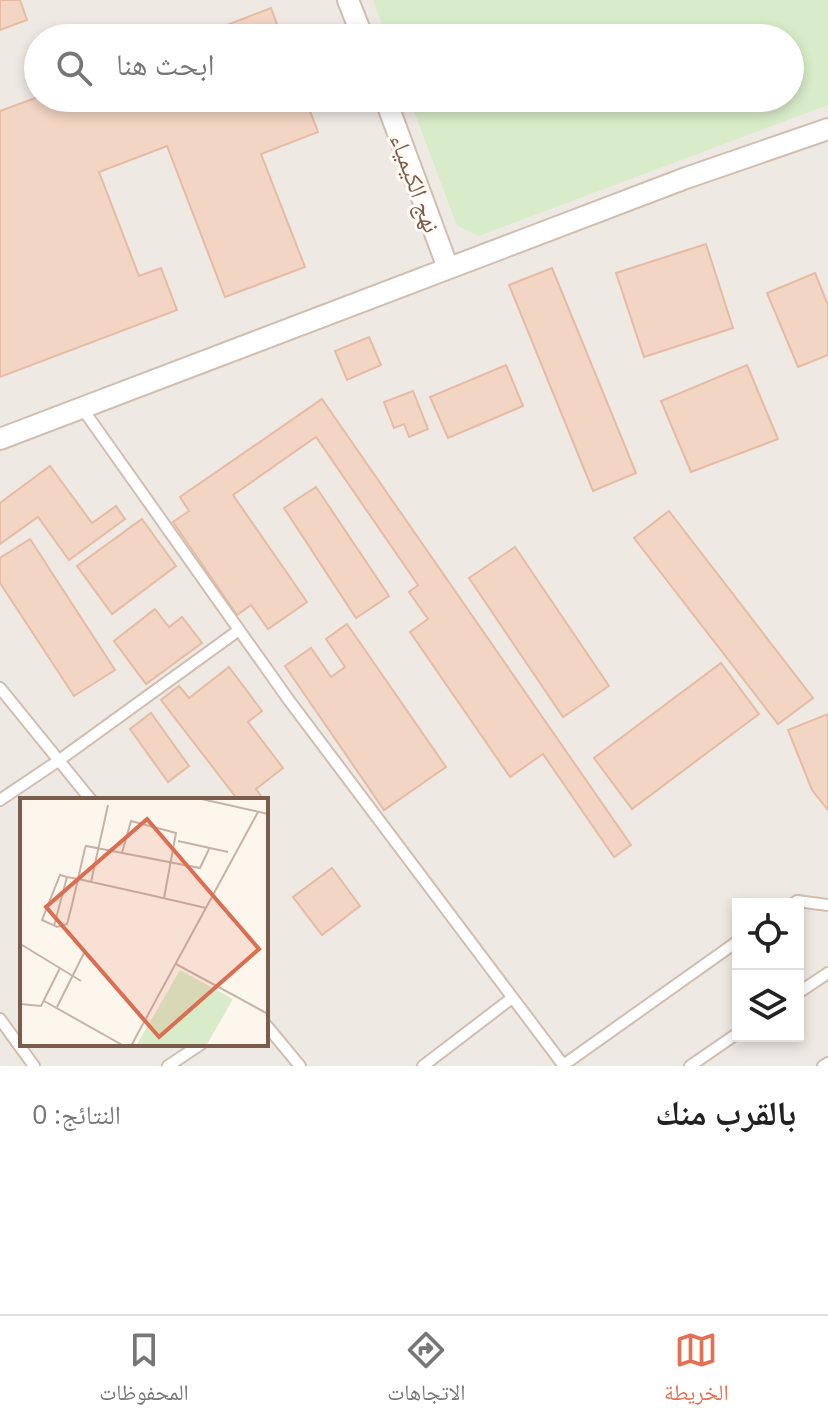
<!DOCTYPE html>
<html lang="ar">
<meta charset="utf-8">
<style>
:root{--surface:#fff;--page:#f6f6f6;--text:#222;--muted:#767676;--line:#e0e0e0;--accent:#e76f51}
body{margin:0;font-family:"IBM Plex Sans","Noto Naskh Arabic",sans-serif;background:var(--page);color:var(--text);direction:rtl}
.controls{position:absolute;right:24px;bottom:24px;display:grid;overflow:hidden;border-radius:0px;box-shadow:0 4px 12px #0003}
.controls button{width:72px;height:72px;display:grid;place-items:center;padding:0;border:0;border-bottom:2px solid var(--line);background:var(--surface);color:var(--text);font:40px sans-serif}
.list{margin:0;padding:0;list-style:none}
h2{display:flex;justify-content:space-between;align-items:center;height:104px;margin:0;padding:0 32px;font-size:34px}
h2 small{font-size:26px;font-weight:400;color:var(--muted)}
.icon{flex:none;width:44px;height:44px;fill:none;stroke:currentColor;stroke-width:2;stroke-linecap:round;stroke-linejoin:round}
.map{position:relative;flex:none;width:828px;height:1066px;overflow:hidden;direction:ltr}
.search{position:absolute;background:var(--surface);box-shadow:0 4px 12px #0003;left:24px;right:24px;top:24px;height:88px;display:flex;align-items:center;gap:20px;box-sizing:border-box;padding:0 28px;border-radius:44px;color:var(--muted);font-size:30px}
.sheet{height:248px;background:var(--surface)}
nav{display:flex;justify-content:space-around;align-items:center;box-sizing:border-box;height:112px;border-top:2px solid var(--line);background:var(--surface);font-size:22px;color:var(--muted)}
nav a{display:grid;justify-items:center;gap:4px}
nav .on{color:var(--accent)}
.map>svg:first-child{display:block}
.industrial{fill:#efe9e4;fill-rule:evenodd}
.green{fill:#d8ecc9}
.building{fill:#f3d5c3;stroke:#e6bba3;stroke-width:2}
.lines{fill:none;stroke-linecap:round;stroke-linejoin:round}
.lane-casing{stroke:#d1beb0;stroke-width:14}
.street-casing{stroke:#d1beb0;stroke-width:24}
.lane{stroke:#fff;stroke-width:10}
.street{stroke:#fff;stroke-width:20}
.labels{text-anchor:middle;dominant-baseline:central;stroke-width:6;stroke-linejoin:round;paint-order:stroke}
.street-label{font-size:24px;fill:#7a5c4d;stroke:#fffaf3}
.inset-road{fill:none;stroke:#c5b3a7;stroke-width:2}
.view{fill:#dc6d51;fill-opacity:0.15;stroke:#dc6d51;stroke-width:4}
.inset-edge{fill:none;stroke:#7a5c4d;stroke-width:4}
</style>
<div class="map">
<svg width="828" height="1066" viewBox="0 0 828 1066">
<rect width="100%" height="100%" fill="#fdf6ec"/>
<path class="industrial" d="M0,0H828V1066H0ZM38,38H790V98H38ZM22,800H266V1044H22ZM738,904H798V1036H738Z"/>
<path class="green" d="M373,0H828V105L479,236L457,226L409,98H790V38H387Z"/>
<g class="building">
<path d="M0,0H20L27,20L0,30Z"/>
<path d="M271,8L282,38H193Z"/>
<path d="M38,97L305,98L318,132L261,154L305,267L225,297L167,146L99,172L139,276L161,268L177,310L0,377V111Z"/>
<path d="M706,244L733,328L644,357L616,273Z"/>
<path d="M552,268L636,473L593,491L509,285Z"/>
<path d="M815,273L828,305V355L798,367L767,293Z"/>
<path d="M369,337L381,365L347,380L335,351Z"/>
<path d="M506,365L523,406L448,438L430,397Z"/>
<path d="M747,365L778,439L691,472L661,401Z"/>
<path d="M413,391L428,429L409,437L404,424L394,428L384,402Z"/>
<path d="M322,399L631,845L614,857L543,754L510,777L410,632L428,619L409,592L418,585L316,437L233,495L307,602L268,629L251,605L237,615L173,522L189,511L180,497Z"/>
<path d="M50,466L92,523L116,506L125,519L69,560L38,517L0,544V503Z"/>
<path d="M316,487L389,596L356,618L284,508Z"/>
<path d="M669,511L813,698L778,724L634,538Z"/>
<path d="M142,519L176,566L112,614L77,566Z"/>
<path d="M30,539L115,670L74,696L0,583V558Z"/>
<path d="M515,547L609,686L563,717L469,578Z"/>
<path d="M155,609L169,627L182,617L202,643L146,684L114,641Z"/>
<path d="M347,624L446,767L384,810L285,666L311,648L331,677L345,667L326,639Z"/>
<path d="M721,663L759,714L632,809L594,758Z"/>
<path d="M229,667L262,711L248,722L283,768L256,789L264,800H238L161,700L179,686L189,698Z"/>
<path d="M151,713L189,766L168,782L130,729Z"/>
<path d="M828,714V810L812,790L788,730Z"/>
<path d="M332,868L360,906L322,935L293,897Z"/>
</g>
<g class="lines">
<defs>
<g id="lane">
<path d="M82,408L288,699L564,1066"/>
<path d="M0,688L91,800"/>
<path d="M0,800L58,761L239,630"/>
<path d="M793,904L797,901L828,905"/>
<path d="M798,993L828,973"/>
<path d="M0,1019L34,1066"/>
<path d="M266,1025L300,1066"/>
<path d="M168,1066L201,1044"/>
<path d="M423,1066L512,998"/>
<path d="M562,1066L738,941"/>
<path d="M690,1066L738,1033"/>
<path d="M823,1066L828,1063"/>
</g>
<g id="street">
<path d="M348,0L363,38"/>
<path d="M385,98L448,268"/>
<path d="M0,439L686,178L828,129"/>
</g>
</defs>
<use href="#lane" class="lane-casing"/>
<use href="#street" class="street-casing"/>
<use href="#lane" class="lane"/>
<use href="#street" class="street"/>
</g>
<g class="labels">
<g class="street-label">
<text transform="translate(416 183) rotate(70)">نهج الكيمياء</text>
</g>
</g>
<g transform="translate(20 798)">
<rect width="248" height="248" fill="#fdf6ec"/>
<path d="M160,172L213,201L186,248H116Z" fill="#d8ecc9"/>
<path class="inset-road" d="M177,0L248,16M158,43L208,54M102,55L111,23L156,35L144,100M71,84L88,7M186,110L130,97L58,81L47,79L40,77L22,122L37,129L47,126L52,107L58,81L65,50L66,48L180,70L189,51M34,128L47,79M2,147L61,183M156,166L248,216M24,203L104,248M0,206L21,208L40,170M37,209L64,155M111,248L238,14"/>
<path class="view" d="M127,21L239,151L139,239L26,109Z"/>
<rect width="248" height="248" class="inset-edge"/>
</g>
</svg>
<div class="controls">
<button><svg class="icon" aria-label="locate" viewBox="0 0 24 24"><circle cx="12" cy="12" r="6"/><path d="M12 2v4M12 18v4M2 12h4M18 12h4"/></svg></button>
<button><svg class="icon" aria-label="layers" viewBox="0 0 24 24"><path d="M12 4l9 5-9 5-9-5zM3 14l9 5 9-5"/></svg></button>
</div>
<div class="search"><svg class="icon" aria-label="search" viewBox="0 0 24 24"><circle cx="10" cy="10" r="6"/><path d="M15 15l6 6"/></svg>ابحث هنا</div>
</div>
<section class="sheet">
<h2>بالقرب منك<small>النتائج: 0</small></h2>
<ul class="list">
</ul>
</section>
<nav>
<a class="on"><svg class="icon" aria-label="map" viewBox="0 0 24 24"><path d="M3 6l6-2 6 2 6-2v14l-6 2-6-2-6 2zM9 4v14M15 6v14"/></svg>الخريطة</a>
<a><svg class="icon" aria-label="directions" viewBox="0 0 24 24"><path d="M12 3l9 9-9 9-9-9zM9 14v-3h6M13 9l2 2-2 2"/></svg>الاتجاهات</a>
<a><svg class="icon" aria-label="saved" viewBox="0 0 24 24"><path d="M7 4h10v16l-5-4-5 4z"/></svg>المحفوظات</a>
</nav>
